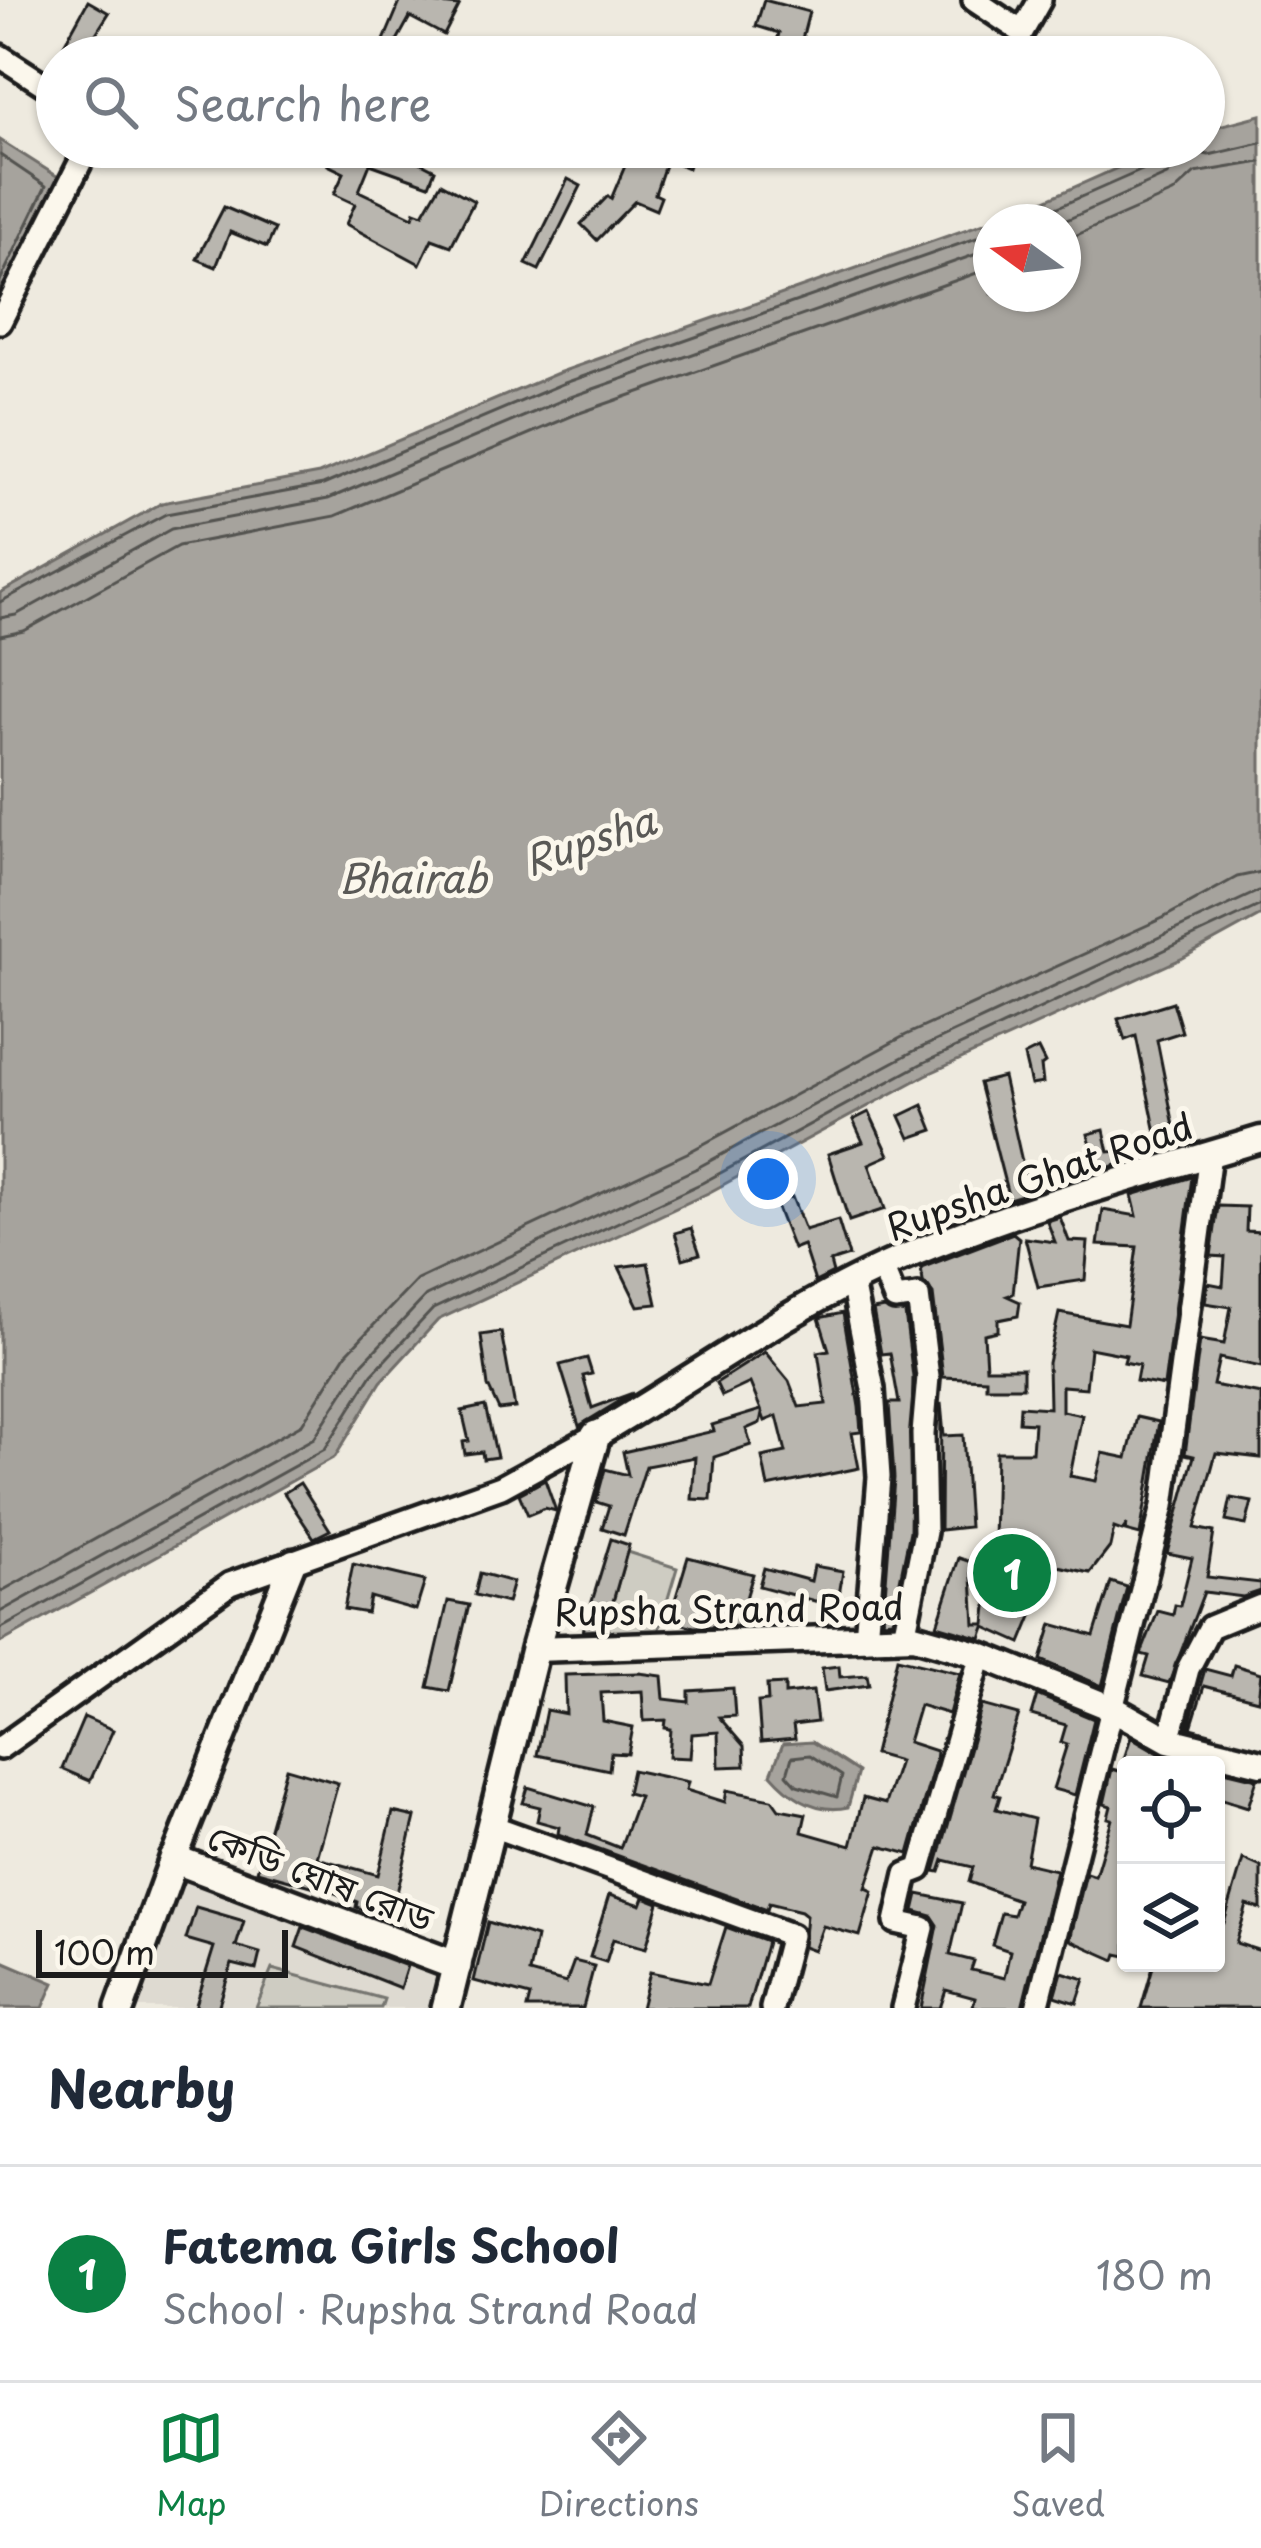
<!DOCTYPE html>
<meta charset="utf-8">
<style>
:root{--surface:#fff;--page:#f2f2f3;--text:#1f2937;--muted:#747a83;--line:#e0e1e3;--accent:#0b8043}
body{margin:0;font-family:"Playpen Sans","Noto Sans Bengali",sans-serif;background:var(--page);color:var(--text)}
.controls{position:absolute;right:36px;bottom:36px;display:grid;overflow:hidden;border-radius:12px;box-shadow:0 3px 9px #0004}
.controls button{width:108px;height:108px;display:grid;place-items:center;padding:0;border:0;border-bottom:3px solid var(--line);background:var(--surface);color:var(--text);font:60px sans-serif}
.compass{position:absolute;left:973px;top:204px;width:108px;height:108px;border-radius:50%;background:var(--surface);box-shadow:0 3px 9px #0004;rotate:285deg}
.scale{position:absolute;left:36px;bottom:30px;width:252px;box-sizing:border-box;padding-left:12px;border:6px solid #1c1c1c;border-top:0;font-size:33px;line-height:42px;white-space:nowrap;color:#1c1c1c;-webkit-text-stroke:9px #fbf7ec;paint-order:stroke}
.you{position:absolute;left:768px;top:1179px;width:42px;height:42px;margin:-30px;border:9px solid #fff;border-radius:50%;background:#1a73e8;box-shadow:0 0 0 18px #1a73e833}
.badge{display:grid;place-items:center;width:78px;height:78px;border-radius:50%;background:var(--accent);color:#fff;font-size:39px;font-weight:700}
.pin{position:absolute;translate:-50% -50%;border:6px solid #fff;box-shadow:0 3px 12px #0006}
.list{margin:0;padding:0;list-style:none}
h2{display:flex;justify-content:space-between;align-items:center;height:156px;margin:0;padding:0 48px;font-size:51px}
h2 small{font-size:39px;font-weight:400;color:var(--muted)}
.list li{display:grid;grid-template-columns:78px 1fr auto;gap:36px;align-items:center;box-sizing:border-box;height:216px;padding:0 48px;border-top:3px solid var(--line)}
.list b{display:block;font-size:45px;white-space:nowrap}
.list p{margin:0;font-size:39px;white-space:nowrap;color:var(--muted)}
.list em{font-size:39px;font-style:normal;color:var(--muted)}
.icon{flex:none;width:66px;height:66px;fill:none;stroke:currentColor;stroke-width:2;stroke-linecap:round;stroke-linejoin:round}
.map{position:relative;flex:none;width:1261px;height:2008px;overflow:hidden}
.search{position:absolute;background:var(--surface);box-shadow:0 3px 9px #0004;left:36px;right:36px;top:36px;height:132px;display:flex;align-items:center;gap:30px;box-sizing:border-box;padding:0 42px;border-radius:66px;color:var(--muted);font-size:45px}
.sheet{height:372px;background:var(--surface)}
nav{display:flex;justify-content:space-around;align-items:center;box-sizing:border-box;height:168px;border-top:3px solid var(--line);background:var(--surface);font-size:33px;color:var(--muted)}
nav a{display:grid;justify-items:center;gap:6px}
nav .on{color:var(--accent)}
.map>svg:first-child{display:block}
.built{fill:#dedad1}
.green{fill:#ceccc2;stroke:#75746f;stroke-width:3}
.water{fill:#a6a39d;stroke:#6f6d69;stroke-width:3;fill-rule:evenodd}
.lines{fill:none;stroke-linecap:round;stroke-linejoin:round}
.shore{stroke:#535250;stroke-width:3}
.building{fill:#b9b6af;stroke:#1c1c1c;stroke-width:3}
.minor-casing{stroke:#1c1c1c;stroke-width:30}
.tertiary-casing{stroke:#1c1c1c;stroke-width:33}
.secondary-casing{stroke:#1c1c1c;stroke-width:36}
.minor{stroke:#fbf7ec;stroke-width:21}
.tertiary{stroke:#fbf7ec;stroke-width:24}
.secondary{stroke:#fbf7ec;stroke-width:27}
.labels{text-anchor:middle;dominant-baseline:central;stroke-width:10;stroke-linejoin:round;paint-order:stroke}
.street-label{font-size:36px;fill:#1c1c1c;stroke:#fbf7ec}
.water-label{font-size:39px;font-style:italic;fill:#5a5956;stroke:#fbf7ec}
</style>
<div class="map">
<svg width="1261" height="2008" viewBox="0 0 1261 2008">
<rect width="100%" height="100%" fill="#eeeadf"/>
<filter id="ink" filterUnits="userSpaceOnUse"><feTurbulence type="fractalNoise" baseFrequency=".00833" numOctaves="2"/><feDisplacementMap in="SourceGraphic" scale="24" xChannelSelector="R" yChannelSelector="G"/><feConvolveMatrix kernelMatrix="1 2 1 2 8 2 1 2 1" color-interpolation-filters="sRGB"/></filter>
<g filter="url(#ink)">
<path class="built" d="M177,1878L442,1969L430,2008H133Z"/>
<g class="green">
<path d="M627,1552L677,1568L655,1642L605,1629Z"/>
<path d="M272,1969L384,1999L381,2008H256Z"/>
</g>
<g class="water">
<path d="M1261,115V915L1183,958L926,1075L708,1193L438,1320L381,1382L335,1457L0,1643V593L162,503L319,474L558,373L1027,208L1165,147H1204V130ZM1063,222V294H991V222Z"/>
<path d="M0,140L63,180L0,308Z"/>
<path d="M812,1742L858,1772L848,1807C817,1814 791,1797 771,1774L783,1744Z"/>
<path d="M0,1960L54,1983L43,2008H0Z"/>
</g>
<g class="lines">
<g class="shore">
<path d="M0,155L46,186L0,281"/>
<path d="M1024,222L1158,163L1166,147"/>
<path d="M1062,222L1167,175L1184,150L1209,155L1261,143"/>
<path d="M1063,241L1173,193L1195,173L1261,162"/>
<path d="M0,602L166,514L323,485L562,384L991,233"/>
<path d="M0,618L16,615L171,529L328,499L568,398L991,249"/>
<path d="M0,636L24,631L178,546L335,516L574,415L991,268"/>
<path d="M0,1592L302,1424L347,1353L417,1280L687,1153L906,1035L1163,918L1237,877L1261,872"/>
<path d="M0,1612L314,1438L361,1365L426,1296L695,1169L914,1051L1261,890"/>
<path d="M0,1629L325,1449L372,1374L433,1309L702,1183L921,1064L1261,905"/>
<path d="M810,1755L842,1776L837,1797L797,1785L787,1774L792,1757Z"/>
</g>
</g>
<g class="building">
<path d="M401,0L459,6L444,35L410,17L388,57H377Z"/>
<path d="M764,0L809,12L801,43L839,52L838,57H773L779,33L756,26Z"/>
<path d="M88,1L109,13L81,57H72L61,50Z"/>
<path d="M314,147H390L435,170L429,185L370,164L359,191L413,217L415,211L423,214L441,183L474,201L451,246L432,239L420,264L346,224L355,204L334,194L344,173L328,165L332,158Z"/>
<path d="M633,147H671L692,156L688,168L667,159L655,194L661,197L656,210L635,201L597,240L581,224L608,196L611,199Z"/>
<path d="M568,179L581,186L539,270L526,264Z"/>
<path d="M224,207L275,229L267,247L230,232L216,267L197,259Z"/>
<path d="M1173,1002L1182,1032L1157,1040L1178,1146L1160,1152L1136,1036L1125,1040L1118,1019Z"/>
<path d="M1038,1049L1045,1063L1041,1066L1043,1083L1031,1085L1024,1056Z"/>
<path d="M1003,1077L1029,1193L1009,1199L979,1083Z"/>
<path d="M923,1105L933,1130L910,1138L900,1116Z"/>
<path d="M869,1112L889,1155L869,1164L885,1209L849,1221L828,1154L863,1142L853,1120Z"/>
<path d="M1104,1130L1109,1152L1131,1150L1133,1160L1097,1171L1088,1134Z"/>
<path d="M1192,1177L1164,1386L1136,1381L1139,1365L1124,1362L1126,1355L1090,1348L1086,1388L1062,1386V1411L1082,1415L1070,1476L1096,1481L1103,1453L1127,1458L1137,1417L1159,1422L1140,1535L1125,1531L1127,1524L1122,1531L1114,1528L1110,1547L1090,1573L1058,1566L1056,1575L1050,1573L1021,1643L985,1627L981,1638L937,1625L959,1558L971,1562L975,1624H985L991,1572L1028,1588L1035,1548L994,1544L996,1452H1032L1034,1423L1019,1422L1020,1406L1049,1408L1048,1363L1059,1313L1126,1325L1137,1247L1098,1245L1103,1210L1137,1216L1132,1195Z"/>
<path d="M792,1197L805,1230L838,1220L849,1256L830,1262L833,1273L815,1282L803,1245L793,1249L775,1203Z"/>
<path d="M1218,1206L1247,1207L1246,1231L1261,1232V1367L1219,1358L1213,1385L1261,1394V1458L1216,1453L1195,1528L1214,1532L1207,1577L1261,1583V1591L1243,1597L1204,1592L1169,1683L1143,1676L1149,1656L1141,1654L1158,1611L1173,1615L1175,1605L1180,1606L1192,1558L1167,1553L1194,1456L1185,1454L1200,1340L1224,1344L1231,1307L1205,1303L1208,1283L1223,1286L1225,1257L1211,1256Z"/>
<path d="M1060,1217L1069,1241L1088,1242L1085,1280L1038,1287L1025,1238L1055,1242L1047,1221Z"/>
<path d="M691,1228L700,1254L683,1259L675,1233Z"/>
<path d="M1013,1233L1019,1238L1013,1294L1007,1296L1020,1302L1018,1316L998,1320V1331L984,1334L986,1368H1023V1387H986V1379L943,1377L933,1294L923,1282L921,1268Z"/>
<path d="M648,1263L657,1304L638,1306L619,1267Z"/>
<path d="M884,1308L905,1313L913,1377L910,1531L892,1620L883,1621L894,1478L889,1403H899L890,1353L881,1354L873,1310Z"/>
<path d="M843,1313L859,1407L861,1432L852,1433L859,1468L768,1487L762,1457L786,1452L777,1416L765,1421L762,1413L760,1423L746,1429L751,1445L714,1457L711,1500L692,1499L695,1457L646,1466L624,1535L602,1528L609,1506L596,1502L605,1469L628,1475L623,1452L714,1431L712,1425L761,1410L750,1383L722,1396L716,1383L765,1352L789,1381L799,1407L826,1404L818,1352L829,1350L819,1318Z"/>
<path d="M501,1332L515,1408L499,1410L488,1386L481,1335Z"/>
<path d="M587,1358L592,1374L583,1376L592,1408L633,1393L579,1426L560,1365Z"/>
<path d="M941,1403L944,1436L963,1435L969,1527L940,1530Z"/>
<path d="M485,1406L497,1457L483,1459L482,1452L465,1454L463,1442L469,1441L462,1411Z"/>
<path d="M545,1480L556,1511L545,1508L528,1515L519,1494Z"/>
<path d="M300,1483L330,1530L314,1538L284,1493Z"/>
<path d="M1231,1498L1252,1502L1246,1525L1226,1521Z"/>
<path d="M611,1539L629,1545L614,1598L603,1630L583,1631Z"/>
<path d="M688,1557L753,1574L738,1626L694,1627L669,1620Z"/>
<path d="M353,1564L425,1581L416,1610L370,1597L367,1613L344,1609Z"/>
<path d="M814,1566L843,1571L837,1607L759,1586L764,1568L811,1581Z"/>
<path d="M480,1573L513,1582L507,1603L475,1595Z"/>
<path d="M1111,1582L1127,1587L1102,1686L1041,1660L1052,1624L1094,1636Z"/>
<path d="M448,1601L469,1605L449,1691L428,1687Z"/>
<path d="M897,1658L960,1673L949,1714L919,1705L908,1742L936,1751L935,1762L909,1854L880,1846L866,1888L873,1891L860,1936L823,1926L814,1951L803,1947L806,1915L801,1911L769,1903L767,1910L558,1834L559,1827L537,1821L540,1807L523,1803L528,1787L594,1807L587,1835L620,1848L639,1796L627,1793L632,1770L688,1782L686,1790L725,1802L727,1790L772,1799L779,1809L806,1814L802,1832L851,1846L863,1798L885,1804L899,1761L874,1754Z"/>
<path d="M1234,1665L1261,1673L1258,1700L1204,1686L1191,1728L1214,1734L1188,1728L1205,1669L1231,1676Z"/>
<path d="M839,1666L840,1677L867,1675L869,1685L825,1691L822,1668Z"/>
<path d="M639,1673L662,1676L664,1699L689,1702V1691L733,1688L735,1716L719,1717L744,1746L745,1766L719,1767L718,1732L692,1734L690,1758L669,1757L671,1729L665,1728L666,1720L644,1721L642,1691L601,1693L603,1721L633,1727L628,1754L611,1753L609,1770L537,1755L546,1710L566,1714L565,1675Z"/>
<path d="M785,1684V1694L813,1691L817,1722L793,1725L795,1739L761,1742L758,1702L768,1701L767,1685Z"/>
<path d="M1037,1695L1094,1719L1075,1795L1053,1789L1067,1744L1061,1742L1066,1725L1031,1715Z"/>
<path d="M982,1705L1019,1715L994,1794L1000,1796L996,1809L1034,1819L1026,1863L1056,1870L1022,2008H981L973,2006L975,1998L946,1990L940,2008H921L938,1925L932,1916L914,1911L918,1894L962,1903L950,1955L974,1961L971,1970L1004,1978L1010,1951L992,1945L1001,1913L1013,1915L1018,1900L969,1882L973,1867L944,1860L940,1872L935,1871Z"/>
<path d="M84,1717L113,1730L90,1781L62,1769Z"/>
<path d="M1131,1737L1164,1756L1201,1765H1122Z"/>
<path d="M286,1768L338,1783L317,1858L378,1875L393,1812L415,1817L391,1918L356,1907L357,1902L333,1892L257,1871Z"/>
<path d="M1112,1769L1126,1773V1956L1117,1954L1115,1960L1070,1940L1086,1873L1095,1876L1112,1819L1108,1818L1111,1806L1104,1804Z"/>
<path d="M1216,1769L1257,1779L1248,1807L1216,1797Z"/>
<path d="M1243,1859L1261,1867V1909L1247,1905L1236,1943L1261,1951V2008H1141L1154,1963H1216V1921L1224,1923Z"/>
<path d="M609,1895L641,1905L644,1897L659,1903L646,1948L613,1939L606,1962L590,1957Z"/>
<path d="M196,1907L244,1921L236,1946L260,1953L256,1970L232,1964L218,2008H195L214,1947L186,1939Z"/>
<path d="M488,1922L536,1937L529,1973L566,1983L574,1961L594,1966L583,2008H527L530,1996L474,1981Z"/>
<path d="M303,1927L407,1966L400,1988L296,1947Z"/>
<path d="M726,1927L767,1942L748,2008H641L650,1972L708,1984Z"/>
<path d="M1062,1972L1085,1979L1077,2003L1055,1996Z"/>
</g>
<g class="lines">
<defs>
<g id="minor">
<path d="M974,0L1022,32L1040,0"/>
<path d="M0,56L57,93"/>
<path d="M0,322L88,147"/>
<path d="M882,1267L895,1299L918,1296L928,1377L923,1434L925,1532L904,1636"/>
<path d="M852,1282L873,1389L879,1477L866,1639"/>
<path d="M1169,1740L1188,1669L1210,1627L1261,1606"/>
<path d="M0,1748L230,1584L501,1487L596,1435"/>
<path d="M492,1826L791,1935L772,2008"/>
<path d="M903,2008L923,1928L896,1922L907,1874L920,1869L981,1655"/>
<path d="M1037,2008L1163,1506L1210,1154"/>
</g>
<g id="tertiary">
<path d="M596,1435C691,1380 780,1314 880,1268C1002,1212 1133,1178 1261,1139"/>
<path d="M535,1649L914,1636L981,1655L1114,1709L1169,1740L1261,1763"/>
<path d="M174,1859L293,1562"/>
</g>
<g id="secondary">
<path d="M120,2008L174,1859L457,1966"/>
<path d="M446,2008L535,1649L596,1435"/>
</g>
</defs>
<use href="#minor" class="minor-casing"/>
<use href="#tertiary" class="tertiary-casing"/>
<use href="#secondary" class="secondary-casing"/>
<use href="#minor" class="minor"/>
<use href="#tertiary" class="tertiary"/>
<use href="#secondary" class="secondary"/>
</g>
</g>
<g class="labels">
<g class="street-label">
<text transform="translate(1039 1175) rotate(-19)">Rupsha Ghat Road</text>
<text transform="translate(729 1608) rotate(-1)">Rupsha Strand Road</text>
<text transform="translate(321 1876) rotate(21)">কেডি ঘোষ রোড</text>
</g>
<g class="water-label">
<text transform="translate(589 839) rotate(-19)">Rupsha</text>
<text x="413" y="876">Bhairab</text>
</g>
</g>
</svg>
<div class="controls">
<button><svg class="icon" aria-label="locate" viewBox="0 0 24 24"><circle cx="12" cy="12" r="6"/><path d="M12 2v4M12 18v4M2 12h4M18 12h4"/></svg></button>
<button><svg class="icon" aria-label="layers" viewBox="0 0 24 24"><path d="M12 4l9 5-9 5-9-5zM3 14l9 5 9-5"/></svg></button>
</div>
<svg class="compass" viewBox="-18 -18 36 36"><path d="M0-13l5 13h-10z" fill="#e53935"/><path d="M0 13l5-13h-10z" fill="#747a83"/></svg>
<div class="scale">100 m</div>
<div class="you"></div>
<div class="pin badge" style="left:1012px;top:1573px">1</div>
<div class="search"><svg class="icon" aria-label="search" viewBox="0 0 24 24"><circle cx="10" cy="10" r="6"/><path d="M15 15l6 6"/></svg>Search here</div>
</div>
<section class="sheet">
<h2>Nearby<small></small></h2>
<ul class="list">
<li><span class="badge">1</span><div><b>Fatema Girls School</b><p>School · Rupsha Strand Road</p></div><em>180 m</em></li>
</ul>
</section>
<nav>
<a class="on"><svg class="icon" aria-label="map" viewBox="0 0 24 24"><path d="M3 6l6-2 6 2 6-2v14l-6 2-6-2-6 2zM9 4v14M15 6v14"/></svg>Map</a>
<a><svg class="icon" aria-label="directions" viewBox="0 0 24 24"><path d="M12 3l9 9-9 9-9-9zM9 14v-3h6M13 9l2 2-2 2"/></svg>Directions</a>
<a><svg class="icon" aria-label="saved" viewBox="0 0 24 24"><path d="M7 4h10v16l-5-4-5 4z"/></svg>Saved</a>
</nav>
